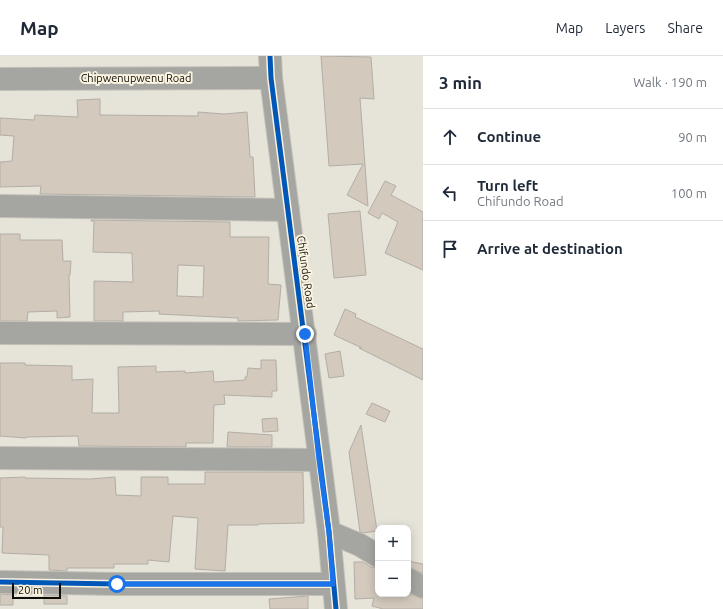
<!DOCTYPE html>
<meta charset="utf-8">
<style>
:root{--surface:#fff;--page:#f6f6f7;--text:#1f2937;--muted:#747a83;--line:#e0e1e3}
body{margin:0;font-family:Ubuntu,sans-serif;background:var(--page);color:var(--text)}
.controls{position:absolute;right:12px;bottom:12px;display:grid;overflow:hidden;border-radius:8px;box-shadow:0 2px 10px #0003}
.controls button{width:36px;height:36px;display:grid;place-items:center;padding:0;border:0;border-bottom:1px solid var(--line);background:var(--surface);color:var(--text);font:20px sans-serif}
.scale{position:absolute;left:12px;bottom:10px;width:49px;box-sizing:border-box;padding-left:4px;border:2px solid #0e0c06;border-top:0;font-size:11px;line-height:14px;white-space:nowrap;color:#0e0c06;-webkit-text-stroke:3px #f9f3e0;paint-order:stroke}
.stop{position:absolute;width:12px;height:12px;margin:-9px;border:3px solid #1a73e8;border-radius:50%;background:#fff}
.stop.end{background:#1a73e8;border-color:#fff;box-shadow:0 1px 4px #0008}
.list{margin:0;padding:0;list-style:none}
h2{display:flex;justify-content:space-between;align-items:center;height:52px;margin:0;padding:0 16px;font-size:17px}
h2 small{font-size:13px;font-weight:400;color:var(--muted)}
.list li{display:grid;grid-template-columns:26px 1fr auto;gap:12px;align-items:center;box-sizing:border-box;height:56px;padding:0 16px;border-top:1px solid var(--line)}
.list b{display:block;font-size:15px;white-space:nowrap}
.list p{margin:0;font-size:13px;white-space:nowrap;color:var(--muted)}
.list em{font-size:13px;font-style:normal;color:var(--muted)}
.icon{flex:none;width:22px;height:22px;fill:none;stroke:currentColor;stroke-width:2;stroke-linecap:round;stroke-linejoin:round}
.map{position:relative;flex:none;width:423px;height:553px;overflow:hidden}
header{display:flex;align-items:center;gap:24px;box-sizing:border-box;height:56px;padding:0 20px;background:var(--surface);border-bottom:1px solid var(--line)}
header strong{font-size:19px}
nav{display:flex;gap:22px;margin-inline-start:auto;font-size:14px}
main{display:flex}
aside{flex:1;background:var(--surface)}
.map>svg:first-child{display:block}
.building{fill:#d3c9bd;stroke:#b2aea7;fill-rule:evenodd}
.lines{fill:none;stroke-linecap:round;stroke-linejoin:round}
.minor-casing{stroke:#c3c0b8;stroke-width:24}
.minor{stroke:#a5a5a1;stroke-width:22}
.cycleway-casing{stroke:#f9f3e0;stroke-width:8}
.cycleway{stroke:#0057b8;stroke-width:5}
.route{stroke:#1a73e8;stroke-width:5}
.labels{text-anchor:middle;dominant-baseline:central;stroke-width:4;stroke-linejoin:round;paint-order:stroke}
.street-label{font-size:11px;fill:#0e0c06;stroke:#f9f3e0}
</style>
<header>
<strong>Map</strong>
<nav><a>Map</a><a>Layers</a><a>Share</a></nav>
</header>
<main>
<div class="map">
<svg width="423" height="553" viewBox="0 0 423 553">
<rect width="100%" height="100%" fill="#e6e3d9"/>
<g class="building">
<path d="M321,0L371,1L374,43L360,42L368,150L347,139L363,108L329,110Z"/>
<path d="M100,43V59L198,60V56L224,58L247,56L250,101H253L255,141L40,138L41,130L0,131V106L12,105L14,80L0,79V62L34,64L35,59L78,61L77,44Z"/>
<path d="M385,125L396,130L391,139L423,156V214L385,197L398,166L382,157L379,163L368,157Z"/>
<path d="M360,155L366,219L334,222L328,158Z"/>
<path d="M91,164L230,166V181H269L268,228L281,229L278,264L238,265V262L159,258L160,255L123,256V265H94V225L133,226L132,197L93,196L94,165H91ZM178,209L204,210L203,241L177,240Z"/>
<path d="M0,178H20V184H62L63,205H71L70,219H69L70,261L57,262V255L28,256L27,265H0Z"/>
<path d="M345,253L356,258L355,261L423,293V324L359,292H362L334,279Z"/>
<path d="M340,295L344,320L329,322L325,298Z"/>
<path d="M261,304H276L277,335H272V341L224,339L225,348L214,349L213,387H186V391L79,390L78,380L27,381L26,382L0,380V307H25V309L72,310V324L93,323L92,357H119L118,311L156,310V316L185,315V317L213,315L214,326L245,324V321H247L248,312L261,313Z"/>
<path d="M372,347L390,355L385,366L366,358Z"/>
<path d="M277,362L278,375L263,376L262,363Z"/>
<path d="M361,369L377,475L363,477L360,476L349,396Z"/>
<path d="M228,376L272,379V391H227Z"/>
<path d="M205,416H303L304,467L258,468V469H228L225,515L195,513L198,462L173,460L169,506L148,504V508H114V512H67V515L49,514V499L2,497L3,471H0V422L25,421V422L90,423L115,421L116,439L141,440V421H168V428H205Z"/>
<path d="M408,505L423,508V517L408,511Z"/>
<path d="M354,506H363L371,511L378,512V538L408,537L423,543V553H383L372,550L374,542L355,543Z"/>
<path d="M0,538L13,539V549H0Z"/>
<path d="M44,539L67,540V548H44Z"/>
<path d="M308,540V553H270L269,543Z"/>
</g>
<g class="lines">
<defs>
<g id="minor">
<path d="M270,0L271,22L329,476L336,553"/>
<path d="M0,23L271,22"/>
<path d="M0,150L288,154"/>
<path d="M0,277L305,278"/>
<path d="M0,402L319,404"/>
<path d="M329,476L360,489L378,500"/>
<path d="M408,523L423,531"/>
<path d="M0,526L117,528H333"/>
</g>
</defs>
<use href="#minor" class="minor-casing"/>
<use href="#minor" class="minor"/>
<defs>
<g id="cycleway">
<path d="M270,0L271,22L329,476L336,553"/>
<path d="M0,526L117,528H333"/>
</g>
</defs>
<use href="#cycleway" class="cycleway-casing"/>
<use href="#cycleway" class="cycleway"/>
</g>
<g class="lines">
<path class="route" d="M117,528H333L329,476L319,404L305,278"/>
</g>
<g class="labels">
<g class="street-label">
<text x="136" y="22">Chipwenupwenu Road</text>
<text transform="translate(306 216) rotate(82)">Chifundo Road</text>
</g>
</g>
</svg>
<div class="controls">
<button>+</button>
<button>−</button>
</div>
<div class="scale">20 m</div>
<div class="stop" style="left:117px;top:528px"></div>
<div class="stop end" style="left:305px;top:278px"></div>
</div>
<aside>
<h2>3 min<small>Walk · 190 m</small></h2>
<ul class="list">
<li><svg class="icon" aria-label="ahead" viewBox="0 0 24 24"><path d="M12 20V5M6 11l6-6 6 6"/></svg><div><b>Continue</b></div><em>90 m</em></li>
<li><svg class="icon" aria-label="left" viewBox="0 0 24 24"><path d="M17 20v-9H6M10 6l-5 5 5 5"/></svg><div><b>Turn left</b><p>Chifundo Road</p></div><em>100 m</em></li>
<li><svg class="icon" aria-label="arrive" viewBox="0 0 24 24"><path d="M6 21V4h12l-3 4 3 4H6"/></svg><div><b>Arrive at destination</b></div></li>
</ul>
</aside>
</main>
